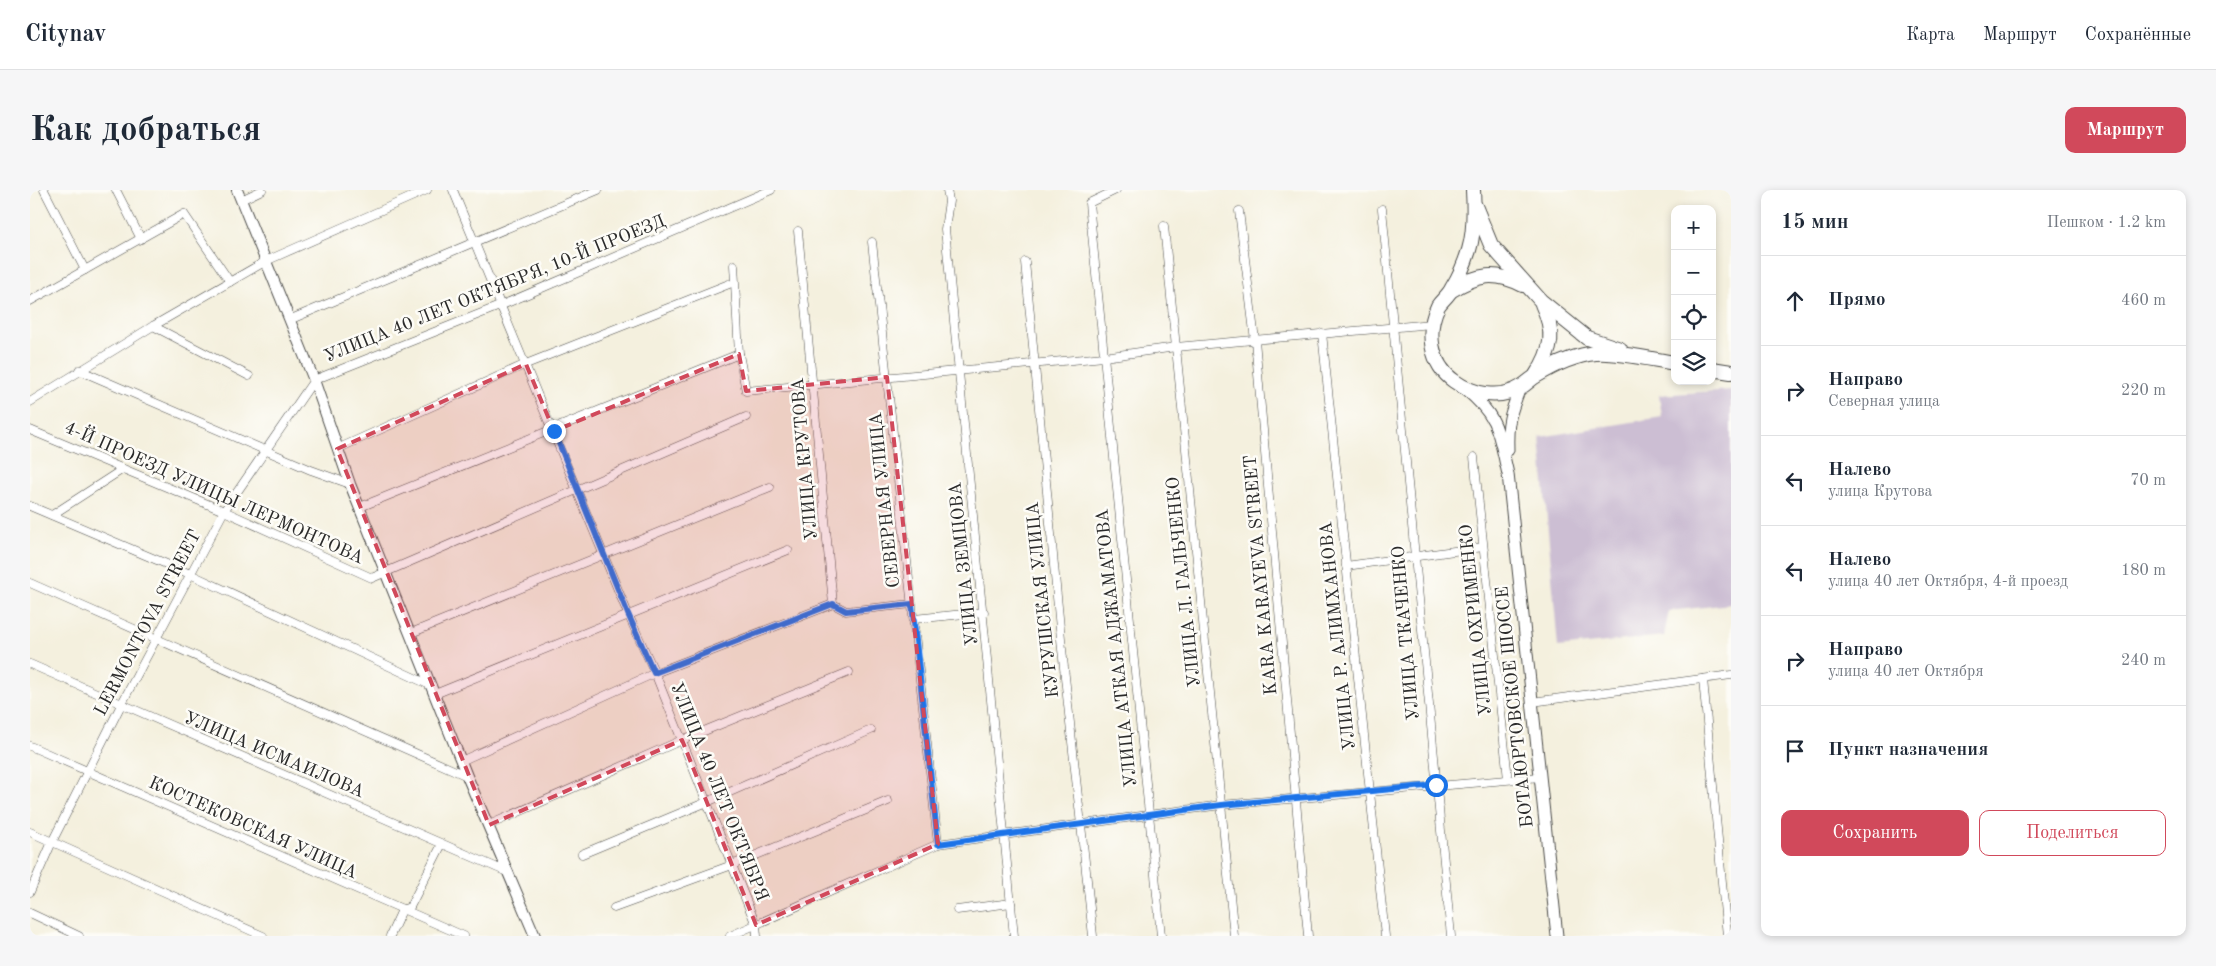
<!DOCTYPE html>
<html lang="ru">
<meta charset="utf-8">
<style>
:root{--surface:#fff;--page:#f6f6f7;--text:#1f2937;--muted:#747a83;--line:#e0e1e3;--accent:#d1495b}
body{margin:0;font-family:"Old Standard TT",serif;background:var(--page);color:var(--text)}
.controls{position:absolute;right:15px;top:15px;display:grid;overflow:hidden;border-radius:10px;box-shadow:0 2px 8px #0003}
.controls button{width:45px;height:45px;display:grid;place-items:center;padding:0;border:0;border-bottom:1px solid var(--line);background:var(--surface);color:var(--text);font:25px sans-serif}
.stop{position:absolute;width:15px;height:15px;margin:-11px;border:4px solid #1a73e8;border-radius:50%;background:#fff}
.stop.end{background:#1a73e8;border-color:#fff;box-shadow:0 1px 5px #0008}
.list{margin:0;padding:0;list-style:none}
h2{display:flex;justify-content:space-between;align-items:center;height:65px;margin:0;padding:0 20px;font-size:21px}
h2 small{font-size:16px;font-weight:400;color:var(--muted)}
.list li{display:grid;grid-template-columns:32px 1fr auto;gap:15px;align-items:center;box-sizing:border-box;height:90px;padding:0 20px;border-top:1px solid var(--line)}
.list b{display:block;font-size:19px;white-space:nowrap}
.list p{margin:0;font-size:16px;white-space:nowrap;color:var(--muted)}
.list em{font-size:16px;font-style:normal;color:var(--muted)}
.actions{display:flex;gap:10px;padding:15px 20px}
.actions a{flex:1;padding:11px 0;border:1px solid var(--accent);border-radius:10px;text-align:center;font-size:18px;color:var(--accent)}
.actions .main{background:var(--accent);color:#fff}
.icon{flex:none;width:28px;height:28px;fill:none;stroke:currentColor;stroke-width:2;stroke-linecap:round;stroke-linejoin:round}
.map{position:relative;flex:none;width:1701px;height:746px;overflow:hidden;border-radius:10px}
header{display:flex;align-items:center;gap:30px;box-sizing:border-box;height:70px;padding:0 25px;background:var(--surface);border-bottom:1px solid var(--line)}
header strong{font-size:24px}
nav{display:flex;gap:28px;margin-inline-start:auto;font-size:18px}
.intro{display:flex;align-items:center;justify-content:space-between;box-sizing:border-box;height:120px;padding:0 30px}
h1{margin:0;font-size:35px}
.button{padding:12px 22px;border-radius:10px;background:var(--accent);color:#fff;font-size:18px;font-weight:700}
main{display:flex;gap:30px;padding:0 30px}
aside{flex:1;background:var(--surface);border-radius:10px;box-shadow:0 2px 8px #0003}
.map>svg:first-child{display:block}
.industrial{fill:#ccbed3}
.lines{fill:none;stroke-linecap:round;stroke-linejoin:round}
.street-casing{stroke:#494946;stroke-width:9}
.secondary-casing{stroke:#494946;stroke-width:12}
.primary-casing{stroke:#494946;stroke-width:13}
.highway-casing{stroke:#494946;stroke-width:16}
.street{stroke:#fff;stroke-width:8}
.secondary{stroke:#fff;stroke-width:10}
.primary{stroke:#fff;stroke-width:11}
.highway{stroke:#fff;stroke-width:14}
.route{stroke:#1a73e8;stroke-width:6}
.marked{fill:#d1495b;fill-opacity:0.2;stroke:#d1495b;stroke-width:4;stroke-dasharray:10 6;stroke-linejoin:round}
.labels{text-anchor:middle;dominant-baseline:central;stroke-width:5;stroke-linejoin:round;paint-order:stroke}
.street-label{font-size:18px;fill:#2b2b2b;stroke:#fdfcf7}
</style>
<header>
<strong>Citynav</strong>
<nav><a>Карта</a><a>Маршрут</a><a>Сохранённые</a></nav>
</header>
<div class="intro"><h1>Как добраться</h1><a class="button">Маршрут</a></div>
<main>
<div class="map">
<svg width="1701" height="746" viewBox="0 0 1701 746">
<rect width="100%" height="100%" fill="#fdfcf7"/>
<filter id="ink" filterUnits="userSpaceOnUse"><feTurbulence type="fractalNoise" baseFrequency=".02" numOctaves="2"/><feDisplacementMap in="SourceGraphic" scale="10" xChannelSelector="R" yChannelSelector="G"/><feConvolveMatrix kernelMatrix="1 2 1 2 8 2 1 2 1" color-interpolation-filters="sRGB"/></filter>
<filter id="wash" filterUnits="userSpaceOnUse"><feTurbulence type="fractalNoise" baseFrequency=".0096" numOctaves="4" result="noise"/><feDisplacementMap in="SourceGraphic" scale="20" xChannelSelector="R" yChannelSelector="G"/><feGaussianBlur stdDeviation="1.12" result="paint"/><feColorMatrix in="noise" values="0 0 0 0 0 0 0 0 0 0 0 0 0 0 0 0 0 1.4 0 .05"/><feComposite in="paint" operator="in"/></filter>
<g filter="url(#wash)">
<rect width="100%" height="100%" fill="#f4f0de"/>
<path class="industrial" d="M1701,200V414L1639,421L1634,446L1528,457L1510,247L1632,227L1629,205Z"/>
</g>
<g filter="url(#ink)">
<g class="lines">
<defs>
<g id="street">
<path d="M14,0L55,80"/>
<path d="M86,0L111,49"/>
<path d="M423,0L598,424L625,483L726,735L727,746"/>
<path d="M917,0L919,11L915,39L984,746"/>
<path d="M1086,0L1059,13L1131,746"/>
<path d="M211,10L232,0"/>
<path d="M1352,19L1421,746"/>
<path d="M1209,21L1225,150L1278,746"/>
<path d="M1134,36L1204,746"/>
<path d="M768,41L803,414L816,421L882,414"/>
<path d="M842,52L908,654"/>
<path d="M995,72L1032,459L1063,746"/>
<path d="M704,75L709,164L716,201L1074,167L1146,157L1402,134"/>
<path d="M0,111L154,24L200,92"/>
<path d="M259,130L568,0"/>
<path d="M123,136L219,186"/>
<path d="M1292,143L1355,746"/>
<path d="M49,180L281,280L320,294"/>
<path d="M0,212L123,136L236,71L397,0"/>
<path d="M0,240L194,321L342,388L716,227"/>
<path d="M307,259L496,174L699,94"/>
<path d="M1444,267L1478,589"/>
<path d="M0,316L160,384L402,496"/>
<path d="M330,317L709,164"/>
<path d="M22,325L93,279"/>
<path d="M1316,376L1453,357"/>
<path d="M0,393L437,586"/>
<path d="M884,429L954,422"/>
<path d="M381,443L740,297"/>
<path d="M0,474L477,682"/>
<path d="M1673,489L1697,746"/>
<path d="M405,504L758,360"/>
<path d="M1502,512L1701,485"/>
<path d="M0,556L434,746"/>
<path d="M431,571L625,483L803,414"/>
<path d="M459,635L652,550L819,482"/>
<path d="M0,642L233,746"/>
<path d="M552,664L677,612L841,540"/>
<path d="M0,702L22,652L91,515L194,321L284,190L472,115L741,0"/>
<path d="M584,718L702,675L858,611"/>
<path d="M927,720L981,713"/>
<path d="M0,723L49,746"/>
<path d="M360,746L372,720L380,717L412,654"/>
<path d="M700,746L908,654L1191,615L1510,587"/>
</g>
<path id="secondary" d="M207,0L284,190L320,294L437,586L505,746"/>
<g id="primary">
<path d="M1435,199C1470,228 1468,242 1478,284L1527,746"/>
<path d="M1478,260C1477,232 1480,224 1490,198"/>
</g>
<g id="highway">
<path d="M1443,0C1444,17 1444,44 1439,60C1435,73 1429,87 1422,98C1419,105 1412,110 1408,116C1396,141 1400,174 1424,191C1443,205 1470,210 1491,197C1496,194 1501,189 1506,186C1524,175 1545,165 1566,163C1585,161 1625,170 1645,173"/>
<path d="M1445,16L1461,55L1511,111L1557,148L1590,159"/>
<path d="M1422,100C1448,84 1465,81 1493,95"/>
<path d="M1682,179L1701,182"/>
<path d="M1506,185C1523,159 1525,142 1512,114"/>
</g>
</defs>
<use href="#street" class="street-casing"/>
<use href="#secondary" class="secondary-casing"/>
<use href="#primary" class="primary-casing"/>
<use href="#highway" class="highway-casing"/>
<use href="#street" class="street"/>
<use href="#secondary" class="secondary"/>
<use href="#primary" class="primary"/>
<use href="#highway" class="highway"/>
</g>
</g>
<g class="lines" filter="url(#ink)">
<path class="route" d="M524,241L598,424L624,483L803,414L816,421L882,414L908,654L1191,615L1406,595"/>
</g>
<path class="marked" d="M709,164L716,201L857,187L908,654L726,735L652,550L459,635L307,259L496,174L524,241Z"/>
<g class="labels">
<g class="street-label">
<text transform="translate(465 99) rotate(-22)">УЛИЦА 40 ЛЕТ ОКТЯБРЯ, 10-Й ПРОЕЗД</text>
<text transform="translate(775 269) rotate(-95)">УЛИЦА КРУТОВА</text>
<text transform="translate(184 303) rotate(24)">4-Й ПРОЕЗД УЛИЦЫ ЛЕРМОНТОВА</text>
<text transform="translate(855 310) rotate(-96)">СЕВЕРНАЯ УЛИЦА</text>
<text transform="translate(934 374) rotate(-96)">УЛИЦА ЗЕМЦОВА</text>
<text transform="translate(1231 385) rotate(-95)">KARA KARAYEVA STREET</text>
<text transform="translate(1154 392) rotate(-96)">УЛИЦА Л. ГАЛЬЧЕНКО</text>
<text transform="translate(1013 410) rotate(-96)">КУРУШСКАЯ УЛИЦА</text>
<text transform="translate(1446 430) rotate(-96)">УЛИЦА ОХРИМЕНКО</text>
<text transform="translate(118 433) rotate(-62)">LERMONTOVA STREET</text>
<text transform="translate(1376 443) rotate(-95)">УЛИЦА ТКАЧЕНКО</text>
<text transform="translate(1308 446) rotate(-96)">УЛИЦА Р. АЛИМХАНОВА</text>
<text transform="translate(1087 458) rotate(-96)">УЛИЦА АТКАЯ АДЖАМАТОВА</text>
<text transform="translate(1485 517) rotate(-96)">БОТАЮРТОВСКОЕ ШОССЕ</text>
<text transform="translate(244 565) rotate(23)">УЛИЦА ИСМАИЛОВА</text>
<text transform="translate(689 602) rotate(68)">УЛИЦА 40 ЛЕТ ОКТЯБРЯ</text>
<text transform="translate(223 638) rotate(24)">КОСТЕКОВСКАЯ УЛИЦА</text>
</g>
</g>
</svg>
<div class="controls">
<button>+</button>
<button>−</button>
<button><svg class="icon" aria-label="locate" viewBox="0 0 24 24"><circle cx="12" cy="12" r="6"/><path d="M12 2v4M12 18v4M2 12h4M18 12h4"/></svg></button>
<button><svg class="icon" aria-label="layers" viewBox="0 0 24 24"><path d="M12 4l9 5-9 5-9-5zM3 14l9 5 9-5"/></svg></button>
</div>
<div class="stop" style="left:1406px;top:595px"></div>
<div class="stop end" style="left:524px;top:241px"></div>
</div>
<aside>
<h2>15 мин<small>Пешком · 1.2 km</small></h2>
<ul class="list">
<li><svg class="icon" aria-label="ahead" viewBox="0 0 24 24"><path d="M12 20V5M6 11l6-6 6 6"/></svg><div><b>Прямо</b></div><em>460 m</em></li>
<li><svg class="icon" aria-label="right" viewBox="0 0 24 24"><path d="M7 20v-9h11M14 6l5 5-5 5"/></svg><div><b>Направо</b><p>Северная улица</p></div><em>220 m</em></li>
<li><svg class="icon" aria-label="left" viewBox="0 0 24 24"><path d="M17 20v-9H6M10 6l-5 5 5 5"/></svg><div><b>Налево</b><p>улица Крутова</p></div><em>70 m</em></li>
<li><svg class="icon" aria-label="left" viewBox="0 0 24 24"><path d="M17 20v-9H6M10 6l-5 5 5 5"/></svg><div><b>Налево</b><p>улица 40 лет Октября, 4-й проезд</p></div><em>180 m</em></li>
<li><svg class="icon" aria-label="right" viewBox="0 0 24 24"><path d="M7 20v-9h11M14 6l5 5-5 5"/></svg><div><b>Направо</b><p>улица 40 лет Октября</p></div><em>240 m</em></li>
<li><svg class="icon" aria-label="arrive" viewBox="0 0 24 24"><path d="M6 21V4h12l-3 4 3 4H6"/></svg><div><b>Пункт назначения</b></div></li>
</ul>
<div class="actions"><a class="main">Сохранить</a><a>Поделиться</a></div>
</aside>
</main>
